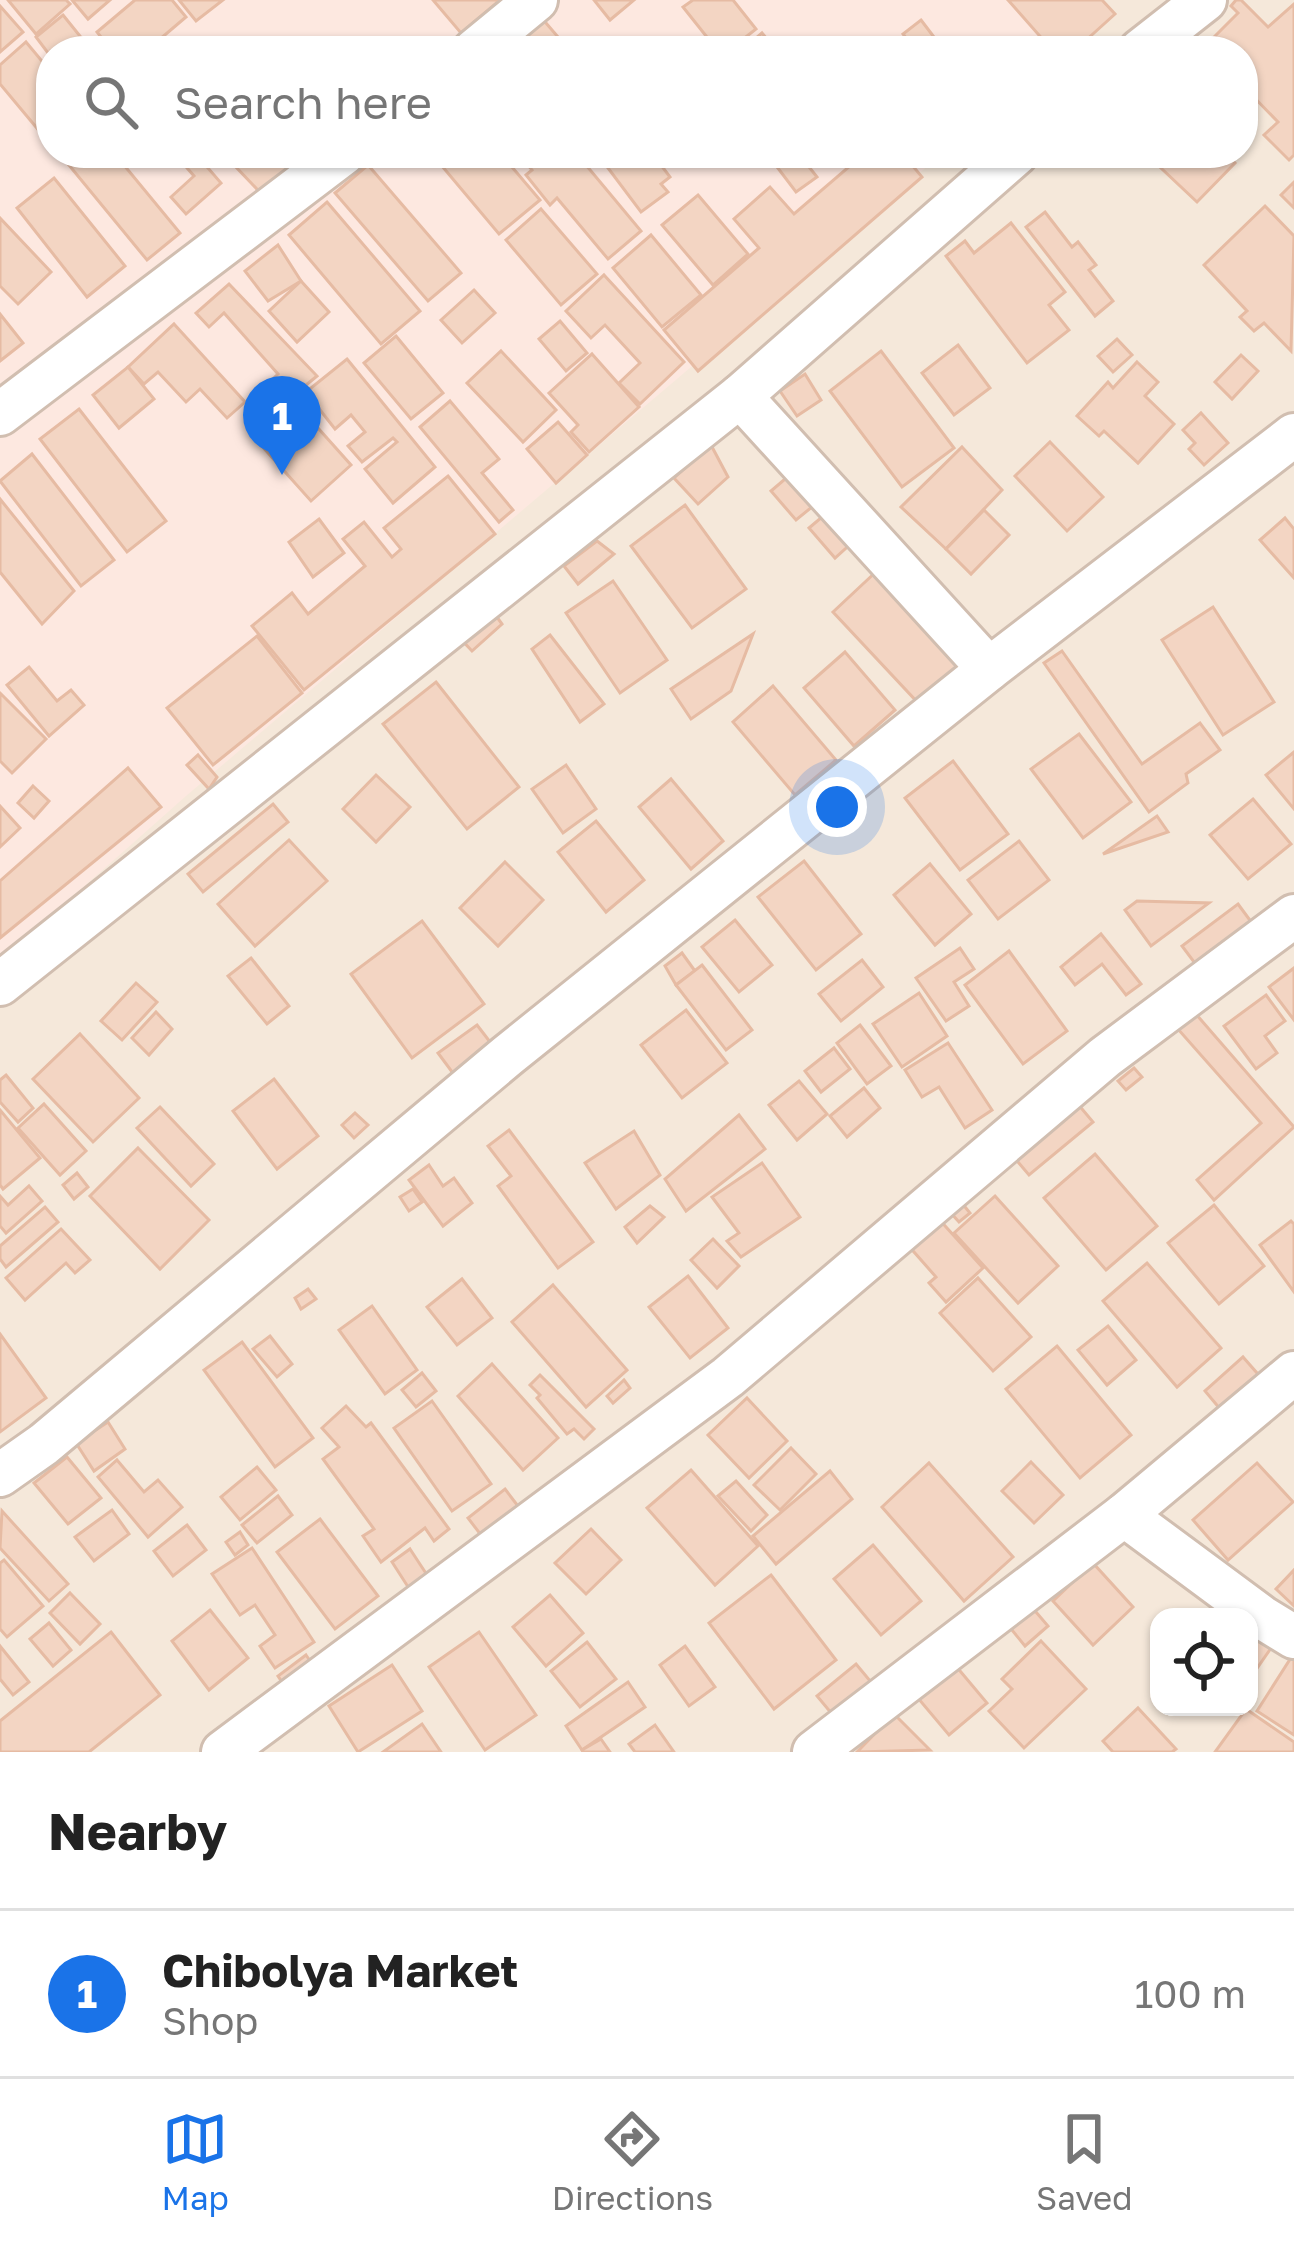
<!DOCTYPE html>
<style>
:root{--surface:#fff;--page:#f6f6f6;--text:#222;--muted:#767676;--line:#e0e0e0;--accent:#1a73e8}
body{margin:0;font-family:"Golos Text",sans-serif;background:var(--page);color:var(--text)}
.controls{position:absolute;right:36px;bottom:36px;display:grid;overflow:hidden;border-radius:24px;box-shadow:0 3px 9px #0004}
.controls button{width:108px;height:108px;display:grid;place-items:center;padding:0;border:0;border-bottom:3px solid var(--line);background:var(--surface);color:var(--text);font:60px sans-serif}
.you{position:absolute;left:837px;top:807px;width:42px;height:42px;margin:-30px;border:9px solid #fff;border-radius:50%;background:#1a73e8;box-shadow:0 0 0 18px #1a73e833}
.badge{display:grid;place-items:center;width:78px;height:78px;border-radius:50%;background:var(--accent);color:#fff;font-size:39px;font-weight:700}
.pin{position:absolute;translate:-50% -99px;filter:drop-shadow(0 3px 6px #0008)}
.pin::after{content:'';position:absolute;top:63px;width:42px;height:36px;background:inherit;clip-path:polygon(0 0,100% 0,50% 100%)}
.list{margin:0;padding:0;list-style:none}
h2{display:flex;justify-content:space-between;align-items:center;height:156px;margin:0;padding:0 48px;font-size:51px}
h2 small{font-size:39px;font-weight:400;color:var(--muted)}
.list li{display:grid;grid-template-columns:78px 1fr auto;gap:36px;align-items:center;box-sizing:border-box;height:168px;padding:0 48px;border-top:3px solid var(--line)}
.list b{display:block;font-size:45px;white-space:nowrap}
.list p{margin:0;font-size:39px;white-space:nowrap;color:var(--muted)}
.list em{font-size:39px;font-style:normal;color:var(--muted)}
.icon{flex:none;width:66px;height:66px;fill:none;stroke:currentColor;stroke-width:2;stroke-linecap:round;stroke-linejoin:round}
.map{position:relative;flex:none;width:1294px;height:1752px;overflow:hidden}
.search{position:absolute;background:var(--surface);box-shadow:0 3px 9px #0004;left:36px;right:36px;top:36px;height:132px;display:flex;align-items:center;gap:30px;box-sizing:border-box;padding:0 42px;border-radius:48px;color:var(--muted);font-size:45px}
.sheet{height:324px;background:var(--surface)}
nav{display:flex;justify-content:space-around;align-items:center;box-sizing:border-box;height:168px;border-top:3px solid var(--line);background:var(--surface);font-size:33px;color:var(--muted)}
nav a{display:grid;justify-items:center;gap:6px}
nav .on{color:var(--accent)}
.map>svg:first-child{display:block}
.residential{fill:#f5e8da;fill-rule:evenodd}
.commercial{fill:#fde8e0}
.building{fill:#f3d5c3;stroke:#e6bba3;stroke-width:3}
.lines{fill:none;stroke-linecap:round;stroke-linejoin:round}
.street-casing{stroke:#d1beb0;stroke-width:48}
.street{stroke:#fff;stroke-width:42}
</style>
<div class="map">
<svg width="1294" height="1752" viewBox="0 0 1294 1752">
<rect width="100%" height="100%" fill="#fdf6ec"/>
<path class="residential" d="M0,0H1294V1752H0ZM51,51H1243V153H51ZM1159,1617H1249V1707H1159Z"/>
<path class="commercial" d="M0,0H1048L1063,51H51V153H943L186,796L0,961Z"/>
<g class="building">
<path d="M8,0H66L70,4L36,34Z"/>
<path d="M72,0H110L88,19Z"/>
<path d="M135,0H172L186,17L146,51H112L97,32Z"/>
<path d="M179,0H223L196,21Z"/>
<path d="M433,0H500L461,33Z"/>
<path d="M594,0H634L610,20Z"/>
<path d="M693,0H733L756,29L728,51H718L683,7Z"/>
<path d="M1008,0H1102L1115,14L1074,51H1053Z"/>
<path d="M1236,0H1241L1268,27L1294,4V155L1289,160L1264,135L1278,122L1243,86V51H1209L1205,46L1238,13L1231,6Z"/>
<path d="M0,6L23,32L0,52Z"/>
<path d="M63,15L92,51H51V57L36,37Z"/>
<path d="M540,16L570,51H514L508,44Z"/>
<path d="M921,20L943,49L940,51H916L903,34Z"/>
<path d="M762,33L777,51H741Z"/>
<path d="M26,42L51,72V124L41,133L0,84V65Z"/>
<path d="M59,153H114L180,233L147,260Z"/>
<path d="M174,153H195L221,183L186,214L171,197L194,176Z"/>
<path d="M250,153H327L271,204L235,166Z"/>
<path d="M431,153H500L540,200L499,234Z"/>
<path d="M518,153H576L641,231L608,259L557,198L550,205L526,175L532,170Z"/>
<path d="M603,153H652L670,177L661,184L668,192L641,212L599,156Z"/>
<path d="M779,153H798L817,177L796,192L771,159Z"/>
<path d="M865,153H902L922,177L698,371L664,330L759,248L734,219L770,187L794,214Z"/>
<path d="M1145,153H1225L1235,163L1197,202Z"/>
<path d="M368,165L461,273L428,301L335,193Z"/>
<path d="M54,178L125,266L87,297L17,208Z"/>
<path d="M1294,182V208L1281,195Z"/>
<path d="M698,195L748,254L713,285L662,225Z"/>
<path d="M327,202L420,311L381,344L289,235Z"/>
<path d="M1265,206L1294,236L1291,351L1264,323L1254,331L1240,317L1247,311L1204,265Z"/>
<path d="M541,209L597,274L561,305L506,240Z"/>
<path d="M1045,212L1072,247L1078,242L1096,265L1089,270L1113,301L1095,316L1026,227Z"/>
<path d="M0,218L51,272L18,304L0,286Z"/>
<path d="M1011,223L1065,292L1049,305L1069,330L1027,363L946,256L965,241L974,253Z"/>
<path d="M651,235L701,295L662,327L613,268Z"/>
<path d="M278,245L301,281L268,301L245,271Z"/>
<path d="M604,275L684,362L640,404L619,383L640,363L605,325L591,338L566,311Z"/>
<path d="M301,281L329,312L297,342L269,311Z"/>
<path d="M229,284L317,376L272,413L253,397L278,374L224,313L209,327L196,313Z"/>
<path d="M474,290L495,313L462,343L441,320Z"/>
<path d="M0,314L23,343L0,361Z"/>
<path d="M560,321L587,353L566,371L539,339Z"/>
<path d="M174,324L245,402L227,418L200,389L186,402L158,372L144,384L128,367Z"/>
<path d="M396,336L443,393L411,419L364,363Z"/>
<path d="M1117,339L1132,355L1113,372L1098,356Z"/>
<path d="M958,345L990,388L954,415L922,373Z"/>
<path d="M501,351L556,410L523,442L467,383Z"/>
<path d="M881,351L954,448L902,487L830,391Z"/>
<path d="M592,354L639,407L589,452L571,432L578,425L549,393Z"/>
<path d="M1241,355L1258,371L1232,399L1215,382Z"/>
<path d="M347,359L435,467L393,503L365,469L397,442L393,438L362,462L348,446L365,432L351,415L335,429L306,392Z"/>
<path d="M1137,362L1158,382L1145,396L1174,424L1138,463L1104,431L1099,436L1077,416L1108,382L1113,388Z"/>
<path d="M128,367L154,399L119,428L93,395Z"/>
<path d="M805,374L821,400L797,416L780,391Z"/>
<path d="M450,401L499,459L482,473L513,510L499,522L420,427Z"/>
<path d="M79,409L166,521L127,552L40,439Z"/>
<path d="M301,409L351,465L311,501L261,445Z"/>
<path d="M1201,413L1228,443L1204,465L1189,449L1195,443L1183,430Z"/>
<path d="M558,422L587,455L556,483L527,449Z"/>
<path d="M1050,442L1103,497L1067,531L1015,476Z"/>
<path d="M711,445L728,477L698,504L674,478Z"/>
<path d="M962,447L1002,490L946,549L901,507Z"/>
<path d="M32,454L114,560L81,586L0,481Z"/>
<path d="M792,473L818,502L796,520L771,491Z"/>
<path d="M448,476L495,534L304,690L252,626L292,593L308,614L365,566L343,539L364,522L392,557L401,549L384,528Z"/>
<path d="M0,499L74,591L42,624L0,572Z"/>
<path d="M685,505L746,589L692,628L631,546Z"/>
<path d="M984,510L1009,535L971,574L946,549Z"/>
<path d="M829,511L855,540L835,558L809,528Z"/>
<path d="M1285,518L1294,529V578L1260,540Z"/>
<path d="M319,519L344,553L313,577L289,542Z"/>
<path d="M597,541L614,554L578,584L564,566Z"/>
<path d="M880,568L968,661L921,706L833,612Z"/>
<path d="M613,581L667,660L620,693L566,613Z"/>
<path d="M489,606L502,624L472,651L456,634Z"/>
<path d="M1213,607L1274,702L1223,735L1162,640Z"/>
<path d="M753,634L731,691L691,719L671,689Z"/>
<path d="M550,635L604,704L580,722L532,649Z"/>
<path d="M257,636L302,693L213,765L167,708Z"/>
<path d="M1062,651L1142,764L1200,723L1220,750L1186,774L1188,783L1149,812L1044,663Z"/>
<path d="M845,652L895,710L854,746L804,688Z"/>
<path d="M29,667L57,701L71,690L84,705L49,736L7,685Z"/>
<path d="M436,682L519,787L467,829L383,724Z"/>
<path d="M773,686L836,760L795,795L733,722Z"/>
<path d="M0,693L46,739L12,773L0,761Z"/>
<path d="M1079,734L1131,802L1083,838L1031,769Z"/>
<path d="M1294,752V809L1266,775Z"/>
<path d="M198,755L217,777L209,789L187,765Z"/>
<path d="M953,761L1008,834L960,870L905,798Z"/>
<path d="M566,765L596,809L563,833L532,789Z"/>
<path d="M128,768L161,807L0,938V881Z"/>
<path d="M376,775L410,807L376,842L343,809Z"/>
<path d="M671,779L723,841L691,869L639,807Z"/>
<path d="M33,786L49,801L34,818L18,803Z"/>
<path d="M1253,799L1291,844L1248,879L1210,835Z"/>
<path d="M273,804L288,822L203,892L188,874Z"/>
<path d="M0,806L20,828L0,847Z"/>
<path d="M1157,816L1168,832L1103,854Z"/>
<path d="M596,821L644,880L606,912L558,852Z"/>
<path d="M289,840L327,881L255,946L218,904Z"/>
<path d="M1019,841L1049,880L998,919L968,880Z"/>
<path d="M804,861L861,934L816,970L758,897Z"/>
<path d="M505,862L543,900L498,946L460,908Z"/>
<path d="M930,864L971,914L935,945L894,895Z"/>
<path d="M1137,901L1209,903L1151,946L1125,910Z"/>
<path d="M1238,904L1252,923L1197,966L1182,946Z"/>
<path d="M735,920L772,965L739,992L702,947Z"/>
<path d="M422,921L484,1004L412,1058L351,974Z"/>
<path d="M1101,934L1141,984L1126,995L1102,964L1075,985L1061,967Z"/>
<path d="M960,948L974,969L954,982L969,1006L946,1021L916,978Z"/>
<path d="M1009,951L1067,1031L1023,1064L965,985Z"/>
<path d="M682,953L695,971L676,985L665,966Z"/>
<path d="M251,958L289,1006L267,1024L228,976Z"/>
<path d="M862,960L883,987L841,1021L819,994Z"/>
<path d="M702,965L752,1030L726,1050L676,985Z"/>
<path d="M1294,968V1020L1269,987Z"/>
<path d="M136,983L157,1002L122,1040L101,1021Z"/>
<path d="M919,993L947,1036L902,1067L873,1024Z"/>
<path d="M1266,995L1285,1021L1265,1036L1277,1053L1256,1069L1224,1026Z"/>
<path d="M686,1010L727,1063L682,1098L641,1045Z"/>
<path d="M156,1012L172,1029L149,1055L132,1038Z"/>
<path d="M1195,1013L1294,1127L1214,1200L1197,1180L1261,1123L1177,1028Z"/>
<path d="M477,1025L497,1051L458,1080L438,1053Z"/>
<path d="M860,1025L891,1066L867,1084L837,1043Z"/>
<path d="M80,1034L139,1098L93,1142L33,1079Z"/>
<path d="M948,1043L992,1110L965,1128L939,1087L922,1097L905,1070Z"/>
<path d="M834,1048L850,1069L821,1092L805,1071Z"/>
<path d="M1134,1068L1142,1077L1126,1090L1118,1081Z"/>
<path d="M6,1075L33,1108L18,1122L0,1102V1080Z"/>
<path d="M274,1079L318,1136L277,1169L233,1111Z"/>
<path d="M799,1081L827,1114L797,1140L769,1105Z"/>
<path d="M864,1088L880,1108L847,1137L830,1116Z"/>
<path d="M1077,1103L1093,1122L1029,1175L1013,1156Z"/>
<path d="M44,1104L86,1151L60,1175L18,1128Z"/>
<path d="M160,1107L214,1164L191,1186L137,1128Z"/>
<path d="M0,1110L40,1158L3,1189L0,1185Z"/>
<path d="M355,1113L368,1125L354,1138L342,1125Z"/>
<path d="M739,1115L765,1149L686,1211L665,1179Z"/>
<path d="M509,1130L593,1242L558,1268L498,1186L511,1176L488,1146Z"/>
<path d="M634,1131L660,1175L616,1209L585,1163Z"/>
<path d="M138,1148L209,1220L160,1269L90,1196Z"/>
<path d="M1095,1154L1157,1226L1106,1270L1044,1198Z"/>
<path d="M762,1163L800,1217L741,1257L727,1241L739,1233L712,1197Z"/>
<path d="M429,1165L443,1186L454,1178L472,1203L443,1226L409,1180Z"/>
<path d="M77,1173L88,1187L74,1199L63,1185Z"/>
<path d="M29,1186L42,1201L6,1233L0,1226V1196L8,1205Z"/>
<path d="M413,1189L422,1202L409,1211L400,1197Z"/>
<path d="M995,1196L1058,1266L1018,1303L954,1233Z"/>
<path d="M961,1202L970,1213L959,1222L950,1212Z"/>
<path d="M1214,1205L1264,1266L1219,1304L1168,1243Z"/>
<path d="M650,1206L664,1217L637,1243L625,1227Z"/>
<path d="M45,1207L58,1222L6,1267L0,1259V1246Z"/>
<path d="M937,1217L983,1268L946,1302L929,1283L936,1277L907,1244Z"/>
<path d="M1291,1221L1294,1224V1292L1260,1245Z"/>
<path d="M61,1229L90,1260L75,1273L66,1263L25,1300L6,1278Z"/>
<path d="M713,1239L739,1266L717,1288L691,1260Z"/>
<path d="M1147,1263L1221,1348L1177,1387L1103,1301Z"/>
<path d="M688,1276L728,1328L690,1358L649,1307Z"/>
<path d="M978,1278L1031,1337L993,1371L940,1313Z"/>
<path d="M462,1279L492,1318L457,1345L427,1307Z"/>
<path d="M553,1285L627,1370L586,1407L512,1322Z"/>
<path d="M308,1289L316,1299L301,1309L295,1298Z"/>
<path d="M372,1306L417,1370L385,1394L339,1330Z"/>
<path d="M1108,1326L1136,1360L1107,1385L1078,1350Z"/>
<path d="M0,1334L46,1398L0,1432Z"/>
<path d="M270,1336L292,1364L277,1377L253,1349Z"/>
<path d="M242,1342L313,1438L275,1467L204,1370Z"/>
<path d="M1057,1346L1131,1435L1080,1478L1006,1389Z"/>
<path d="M1243,1357L1264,1381L1226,1416L1205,1391Z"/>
<path d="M492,1364L558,1438L523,1470L458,1396Z"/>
<path d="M422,1373L436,1391L416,1407L402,1390Z"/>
<path d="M540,1375L594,1429L584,1439L574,1429L567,1434L537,1398L540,1395L530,1385Z"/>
<path d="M624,1380L630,1388L613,1403L607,1396Z"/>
<path d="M747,1398L787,1441L749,1478L708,1435Z"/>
<path d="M432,1401L491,1484L452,1511L394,1428Z"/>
<path d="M346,1406L366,1427L371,1423L449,1529L434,1541L425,1528L381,1562L363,1536L374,1529L323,1459L339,1447L322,1428Z"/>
<path d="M108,1422L125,1449L94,1471L76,1443Z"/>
<path d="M791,1448L816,1474L780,1510L754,1485Z"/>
<path d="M67,1457L101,1498L68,1524L34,1483Z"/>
<path d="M117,1460L144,1492L158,1480L182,1507L148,1537L98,1477Z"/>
<path d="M1031,1462L1063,1495L1034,1523L1002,1491Z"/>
<path d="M929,1463L1013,1557L964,1601L882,1507Z"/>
<path d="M1257,1463L1293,1502L1228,1560L1193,1520Z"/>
<path d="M257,1467L276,1490L240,1520L221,1497Z"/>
<path d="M691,1470L758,1546L715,1585L647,1508Z"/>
<path d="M830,1471L852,1499L776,1564L753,1536Z"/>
<path d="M736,1481L767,1515L751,1531L718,1496Z"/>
<path d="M505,1489L521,1510L484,1539L468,1518Z"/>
<path d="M278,1496L292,1515L257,1543L242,1525Z"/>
<path d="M112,1510L129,1534L94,1561L75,1537Z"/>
<path d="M2,1511L68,1584L49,1601L0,1548Z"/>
<path d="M320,1519L378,1596L335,1629L277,1552Z"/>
<path d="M187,1525L206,1550L173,1576L154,1551Z"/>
<path d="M591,1529L621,1560L586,1594L555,1563Z"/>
<path d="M240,1532L248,1545L235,1555L226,1542Z"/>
<path d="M873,1545L921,1601L881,1635L834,1579Z"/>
<path d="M252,1548L314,1642L275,1668L260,1646L275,1635L255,1605L240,1615L212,1574Z"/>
<path d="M410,1549L431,1581L412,1593L392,1562Z"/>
<path d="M4,1560L43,1606L7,1637L0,1629V1563Z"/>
<path d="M1093,1563L1133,1607L1093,1645L1053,1601Z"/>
<path d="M1294,1570V1606L1276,1589Z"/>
<path d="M771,1575L836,1660L774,1709L709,1623Z"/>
<path d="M70,1593L100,1624L80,1644L50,1613Z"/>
<path d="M550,1595L583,1633L546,1666L513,1627Z"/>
<path d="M1030,1605L1048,1626L1025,1646L1007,1624Z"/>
<path d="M210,1610L248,1658L209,1690L172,1641Z"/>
<path d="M1249,1618L1278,1638L1249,1680Z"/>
<path d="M49,1623L71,1650L53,1666L30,1639Z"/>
<path d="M111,1632L160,1695L89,1752H0V1721Z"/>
<path d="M479,1632L536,1715L485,1750L429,1667Z"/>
<path d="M1041,1641L1086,1689L1024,1748L989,1711L1012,1689L1002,1679Z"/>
<path d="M587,1642L616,1679L580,1707L551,1671Z"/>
<path d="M0,1646L29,1682L13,1695L0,1679Z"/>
<path d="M685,1646L715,1687L689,1706L660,1665Z"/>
<path d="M1294,1653V1735L1257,1711Z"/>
<path d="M306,1655L315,1668L286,1688L278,1676Z"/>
<path d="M950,1659L987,1703L949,1735L912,1691Z"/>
<path d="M856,1664L871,1682L832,1714L817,1696Z"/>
<path d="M392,1665L422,1711L358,1752L329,1706Z"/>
<path d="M628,1682L645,1707L582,1750L566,1726Z"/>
<path d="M1138,1708L1176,1749L1172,1752H1113L1103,1741Z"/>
<path d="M1246,1709L1294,1742V1752H1215Z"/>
<path d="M894,1714L930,1750L857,1752Z"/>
<path d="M422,1724L441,1752H383Z"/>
<path d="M655,1725L674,1752H635L629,1744Z"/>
<path d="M601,1739L610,1752H583L582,1750Z"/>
</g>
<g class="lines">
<defs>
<g id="street">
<path d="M474,51L536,0"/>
<path d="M1140,51L1205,0"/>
<path d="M0,414L344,153"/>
<path d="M989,669L1294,435"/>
<path d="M0,984L740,396L1017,153"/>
<path d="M0,1475L44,1444L507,1056L989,669L740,396"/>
<path d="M1124,1515L1263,1618L1294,1637"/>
<path d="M223,1752L728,1377L1105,1057L1294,916"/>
<path d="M814,1752L1124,1515L1294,1373"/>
</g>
</defs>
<use href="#street" class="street-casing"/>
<use href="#street" class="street"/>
</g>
</svg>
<div class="controls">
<button><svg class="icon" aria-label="locate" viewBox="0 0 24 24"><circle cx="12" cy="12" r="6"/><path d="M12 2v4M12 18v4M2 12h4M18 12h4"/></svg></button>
</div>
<div class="you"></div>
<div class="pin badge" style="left:282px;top:475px">1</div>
<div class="search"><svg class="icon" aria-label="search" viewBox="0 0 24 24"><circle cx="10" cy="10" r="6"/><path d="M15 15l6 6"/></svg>Search here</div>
</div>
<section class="sheet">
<h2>Nearby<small></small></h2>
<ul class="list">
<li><span class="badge">1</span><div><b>Chibolya Market</b><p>Shop</p></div><em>100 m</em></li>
</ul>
</section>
<nav>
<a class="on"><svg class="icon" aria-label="map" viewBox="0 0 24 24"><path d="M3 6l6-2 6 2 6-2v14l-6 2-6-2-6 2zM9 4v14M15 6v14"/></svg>Map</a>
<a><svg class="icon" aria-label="directions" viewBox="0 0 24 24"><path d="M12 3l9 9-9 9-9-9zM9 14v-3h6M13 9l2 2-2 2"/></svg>Directions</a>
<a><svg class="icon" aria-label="saved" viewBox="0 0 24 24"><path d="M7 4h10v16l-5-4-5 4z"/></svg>Saved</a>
</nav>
